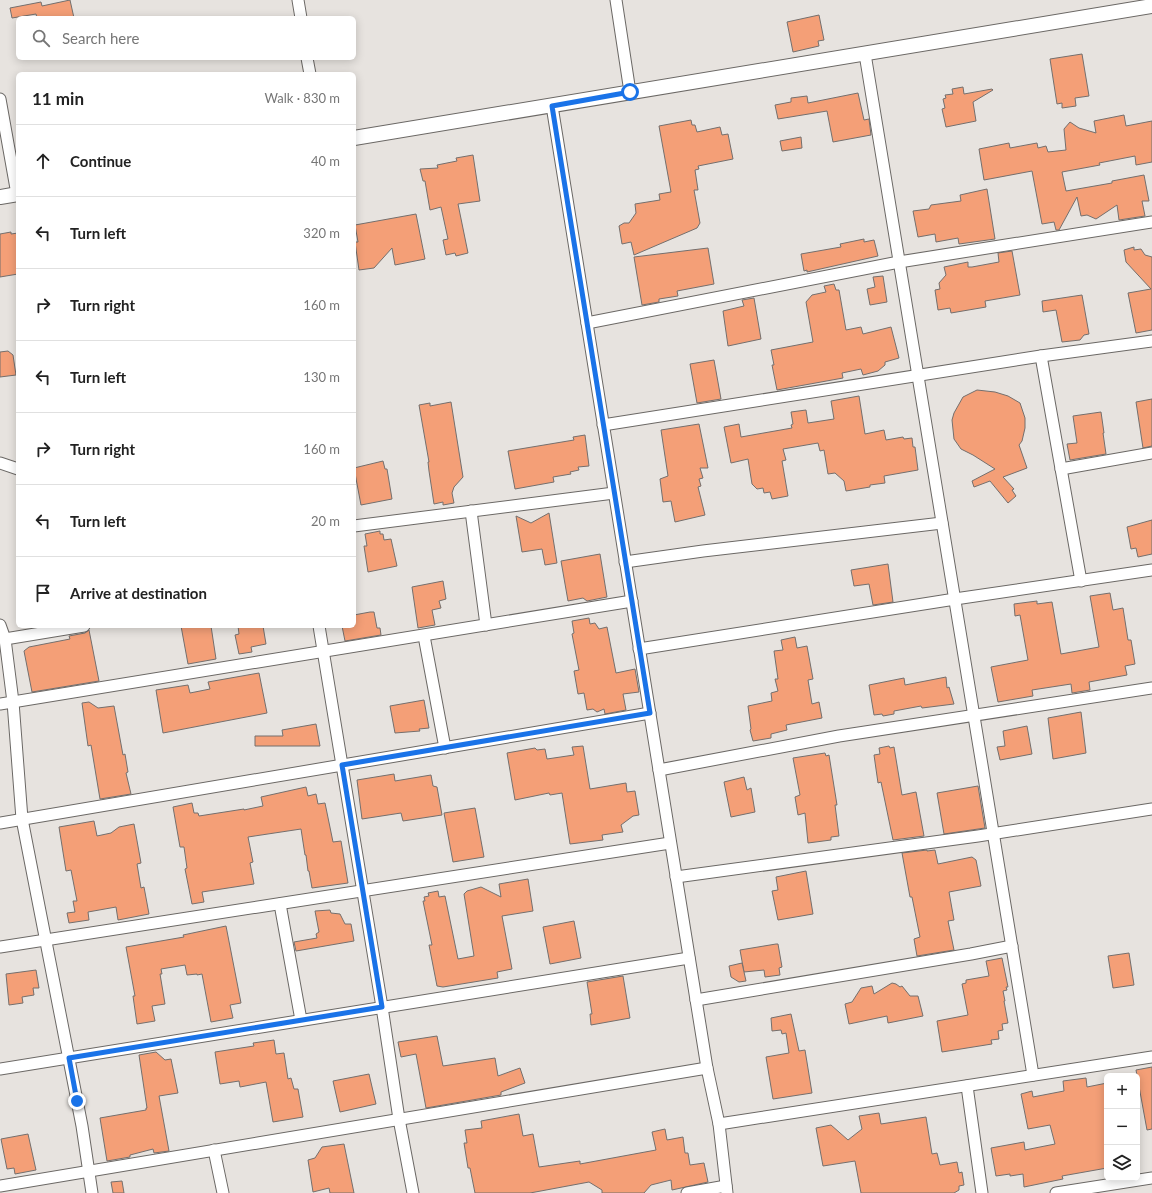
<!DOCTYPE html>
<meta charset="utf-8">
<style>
:root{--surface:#fff;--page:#f2f2f2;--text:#222;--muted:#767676;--line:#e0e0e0}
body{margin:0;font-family:Lato,sans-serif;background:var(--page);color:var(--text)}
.controls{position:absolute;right:12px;bottom:12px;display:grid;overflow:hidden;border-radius:6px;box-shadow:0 2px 10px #0003}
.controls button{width:36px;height:36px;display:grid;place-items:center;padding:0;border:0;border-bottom:1px solid var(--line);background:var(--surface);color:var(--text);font:20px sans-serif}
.stop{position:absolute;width:12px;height:12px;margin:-9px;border:3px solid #1a73e8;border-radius:50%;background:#fff}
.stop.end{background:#1a73e8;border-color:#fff;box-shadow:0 1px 4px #0008}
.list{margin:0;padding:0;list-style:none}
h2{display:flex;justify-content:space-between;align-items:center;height:52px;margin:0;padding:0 16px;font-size:17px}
h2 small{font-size:13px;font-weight:400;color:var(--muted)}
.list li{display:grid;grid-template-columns:26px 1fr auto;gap:12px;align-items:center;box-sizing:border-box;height:72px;padding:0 16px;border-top:1px solid var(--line)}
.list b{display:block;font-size:15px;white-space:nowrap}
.list em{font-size:13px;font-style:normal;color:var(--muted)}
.icon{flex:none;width:22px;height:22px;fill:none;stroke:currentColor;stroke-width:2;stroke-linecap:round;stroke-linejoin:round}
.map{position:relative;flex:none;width:1152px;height:1193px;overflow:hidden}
.search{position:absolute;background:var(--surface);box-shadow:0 2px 10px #0003;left:16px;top:16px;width:340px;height:44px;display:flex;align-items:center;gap:10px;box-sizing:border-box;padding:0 14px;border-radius:6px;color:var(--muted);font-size:15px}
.panel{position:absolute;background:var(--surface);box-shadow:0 2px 10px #0003;left:16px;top:72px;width:340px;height:556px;border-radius:6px}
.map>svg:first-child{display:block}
.building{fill:#f49f77;stroke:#746f6d}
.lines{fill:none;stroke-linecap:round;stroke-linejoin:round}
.minor-casing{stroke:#6b6865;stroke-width:13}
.tertiary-casing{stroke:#6b6865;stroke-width:16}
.minor{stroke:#fff;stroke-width:11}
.tertiary{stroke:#fff;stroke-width:14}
.route{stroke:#1a73e8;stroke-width:5}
</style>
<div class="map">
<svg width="1152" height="1193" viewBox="0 0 1152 1193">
<rect width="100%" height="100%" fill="#e7e3df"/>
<g class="building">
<path d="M70,0L74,18H37L36,14L12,18L10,8L41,2L42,6Z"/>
<path d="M819,15L824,40L818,41L819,46L793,52L787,22Z"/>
<path d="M1082,54L1089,96L1075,98L1076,106L1062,108V103L1057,104L1050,59Z"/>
<path d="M963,87L964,94L992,89L993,90L973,102L976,121L946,127L942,109L945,108L943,99L946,98L945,95L953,94L952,89Z"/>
<path d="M858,93L864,120L869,119L871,135L833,142L827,111L778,119L775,105L791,102V98L807,96L808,103Z"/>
<path d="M1124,115L1126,126L1152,121V162L1136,165L1135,156L1099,163L1100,165L1062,172L1066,191L1112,183V181L1144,175L1149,201H1142L1145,216L1119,220L1117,205L1096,219L1087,215L1081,216L1077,197L1059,230H1056L1054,222L1042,224L1032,171L984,180L979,149L1009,143L1010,148L1037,143L1038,148L1046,146L1048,152L1066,150L1064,129L1070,122L1079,128L1096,133L1094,121Z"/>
<path d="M691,120L692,125H695L697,132L720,127L722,135L728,134L733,159L698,166L699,169L695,170L698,190H694L700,223L697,228L634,255L631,242L622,244L619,226L624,223H629L636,213L635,204L660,200L659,194L671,192L659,126Z"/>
<path d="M801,137L802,148L782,151L780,141Z"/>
<path d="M473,155L480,201L458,204L468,253L456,256L455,253L446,255L443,240L448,239L441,207L430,210L425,181H423L420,169L438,168L437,165L457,161L456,158Z"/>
<path d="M987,189L995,239L959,244L958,238L936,242L935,234L918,237L913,211L929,209L931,205L961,201L960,195Z"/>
<path d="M416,214L425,259L395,265L392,248L374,268L359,270L355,242H358L355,225Z"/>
<path d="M11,232V234L18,233V274L0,277V234Z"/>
<path d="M864,239V242L874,240L878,256L807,272V270L804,271L801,254L841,247L840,244Z"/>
<path d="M1134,247V250L1141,249L1145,255L1152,257V330L1136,333L1128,293L1151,289L1126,262L1124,250Z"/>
<path d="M708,248L714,284L677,291L678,296L659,299V302L642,305L634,257Z"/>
<path d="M1012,251L1020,295L985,301L986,307L951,313L950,308L938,310L935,290L940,289L939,283L946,275L944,267L968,262V267H972L999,262L998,253Z"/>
<path d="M883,276L887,302L870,305L867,289L875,287L873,277Z"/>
<path d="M834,284L836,290H839L846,330L861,327L863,334L891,327L899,358L885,362V365L878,371L863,375L861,369L842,373L843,378L777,390L772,365H774L771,350L813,342L806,302L812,295L826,292L824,286Z"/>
<path d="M1082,295L1089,334L1084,335L1080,340L1062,342L1056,310L1043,312L1042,301Z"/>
<path d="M754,298L761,339L728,346L723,311L744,306L742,300Z"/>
<path d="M8,351L13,355L16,375L0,377V352Z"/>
<path d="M714,360L721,399L697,403L690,364Z"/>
<path d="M977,390L995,392L1008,396L1020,403L1025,418V428L1022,441L1019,445L1027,468L1003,477L1014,489L1012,490L1016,496L1008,503L990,481L974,487L972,481L995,469L973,455L961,449L954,439L952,420L954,413L963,397Z"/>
<path d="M859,396L865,434L884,430L886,440L903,437L904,439L912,438L913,447H915L918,470L884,476L885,483L870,485V487L846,491L844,481L835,473L828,474L824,450L820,451L818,443L783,449L786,460L782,461L788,496L772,499L770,492L764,493L763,488L757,489L752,484L748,459L731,463L724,427L739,424L741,437L792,428L791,425L793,424L791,412L806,410L808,423L834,419L831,401Z"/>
<path d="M1152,399V446L1143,448L1136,402Z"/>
<path d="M451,402L463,477L454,487L452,493L454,503L443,505V502L434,504L429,471L428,462H429L419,405L430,403V406Z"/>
<path d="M1101,412L1104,433H1103L1106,454L1070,460L1067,444L1077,443L1073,416Z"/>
<path d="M699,424L708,468H700L703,478L699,479L701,486L698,487L705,515L675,522L671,501L663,502L660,479L668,476L661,430Z"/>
<path d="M585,435L589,466L578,467L579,470L570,472L571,474L553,477L554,482L515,489L508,451L574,440L573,437Z"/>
<path d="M383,461L385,469H387L392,499L361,505L354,468Z"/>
<path d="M549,513L557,563L545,565L542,549L522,552L516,516L531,523Z"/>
<path d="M1152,520V554L1138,557L1136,548L1131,549L1127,527Z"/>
<path d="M380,531V534H383L384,540L391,539L397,566L368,572L364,546H367L365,534Z"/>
<path d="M600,554L607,597L587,601L583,598L568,601L561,561Z"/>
<path d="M888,564L893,602L873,605L869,584L854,586L851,570Z"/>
<path d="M443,581L446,599L439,601L441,608L432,610L435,625L418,628L412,587Z"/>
<path d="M1110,593L1113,610L1123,608L1128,640H1131L1135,664L1125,666L1127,675L1089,682L1090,690L1072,693L1071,684L1032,690L1033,696L998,702L991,667L1028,660L1020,615L1015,616L1014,604L1037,601V604L1052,602L1061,654L1099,647L1090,596Z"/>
<path d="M370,612H374L377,628H380L381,635L345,641L342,626H354V615Z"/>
<path d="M589,618L590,624L595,623L599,629L607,627L616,673L635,669L639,692L623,694L626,710L605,714L604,709L597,712L593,709L587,710L584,693L578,694L574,671L579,670L572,634L574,633L572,621Z"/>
<path d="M181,626H211L216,659L188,664Z"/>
<path d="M238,626H263L266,644L251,647L252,652L239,654L235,635L239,634Z"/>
<path d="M89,630L99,681L32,692L24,651L29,647L70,639L69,636L85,633Z"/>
<path d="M795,637L797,648L807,646L813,679L808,680L812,704L819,702L822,718L786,725L787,730L771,734V738L753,741L750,730L751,729L748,706L772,701L771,693L778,691L775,679H778L774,651L783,650L781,640Z"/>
<path d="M259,673L267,713L163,733L156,690L188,685L190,693L210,689L208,682Z"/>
<path d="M946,677L947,688L949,687L954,704L922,708L921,706L894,711V714L883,716L882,714L874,715L869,685L904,678L905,685Z"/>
<path d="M424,700L429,728L419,729L420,731L395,733L390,706Z"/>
<path d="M89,702L98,708L114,706L123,755L125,754L128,772L126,773L131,794L100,799L91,745L88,746L82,703Z"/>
<path d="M1081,712L1086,753L1053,759L1048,718Z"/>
<path d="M316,724L320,746H255V736H283L282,730Z"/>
<path d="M1027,726L1032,754L1000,760L997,747L1005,746L1003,731Z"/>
<path d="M583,746L590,789L626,783L627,792L635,791L639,815L633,816L621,825L623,832L602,835L603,840L570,844L562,793L550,795L549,793L515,800L507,753L535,748L537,750L545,749L547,759L574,755L572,747Z"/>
<path d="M889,746L890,748L894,747L902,795L916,792L924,836L893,840L881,782L878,783L874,755L880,754L879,748Z"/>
<path d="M825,753L826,756L829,755L837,805H835L839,836L831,837V840L808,843L805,813L798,815L795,797L800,795L793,758Z"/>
<path d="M394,774L395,781L431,775L433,786L437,787L442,815L403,821L401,813L362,819L357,780Z"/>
<path d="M744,777L747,790L751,788L755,812L731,817L724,782Z"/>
<path d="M978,786L985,828L944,834L937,793Z"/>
<path d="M306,787L308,796L316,794L318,804L325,803L333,842L341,841L348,883L312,888L309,871H308L306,855H305L301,829L248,837L253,862L250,863L254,884L202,892L204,902L192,904L185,869L187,868L184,847H180L173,807L192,803L194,813H198L199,816L244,809V810L263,806L261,797Z"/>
<path d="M475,808L484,857L453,862L444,813Z"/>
<path d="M94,821L97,836L111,833L119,827L134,824L141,863L137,864L141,888L144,887L149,914L118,920L116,907L88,912L89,920L69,923L67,913L75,912L73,901H77L71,870L66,871L59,827Z"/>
<path d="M927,850V851L935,850L938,864L972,857L976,860L981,886L949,892L954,920L948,921L954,950L917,956L914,939L920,937L912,897H910L902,853Z"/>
<path d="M806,871L813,914L778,920L772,891L778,890L776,877Z"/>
<path d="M528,879L533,911L502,916L512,969L497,972L498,978L443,987L437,986L429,945H432L423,901H425L424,897L429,896L428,893L438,891L439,897L445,896L458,959L474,956L464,894L467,891L481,887L501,897L499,884Z"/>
<path d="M330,910L331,913L340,914L345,924H351L354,941L296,951L294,942L317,938L316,934L319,932L315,911Z"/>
<path d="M574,921L581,958L550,964L543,927Z"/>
<path d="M226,926L241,1003L230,1005L233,1018L211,1022L202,974L197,975V974L187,975L185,965L161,969L162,974H160L165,1004L152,1006L155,1021L137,1024L133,996H135L126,947L184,937L183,935Z"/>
<path d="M776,944H778L782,967L779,968L780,975L765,977L764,970L744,972L740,950Z"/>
<path d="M1129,953L1134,985L1113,988L1108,956Z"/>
<path d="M1002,958L1008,987H1006L1007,990L1003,991L1005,1001H1004L1008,1023L1002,1024L1003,1030L998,1031L999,1039L991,1040L992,1044L942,1052L937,1021L968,1015L962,984L966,983V980L989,976L986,961Z"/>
<path d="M742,963L746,981L739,982L731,977L729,966Z"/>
<path d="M36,970L39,988H33L34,995L22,997L23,1003L9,1005L6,974Z"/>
<path d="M623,976L630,1018L591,1025L590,1014H592L587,982Z"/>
<path d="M892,983L896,984L900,987L902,986L910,996H918L923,1016L888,1023L887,1016L849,1024L845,1004L852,1002L861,988L872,986L874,994Z"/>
<path d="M791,1014L799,1051L805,1050L812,1093L773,1099L766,1057L789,1053L786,1033L782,1034L781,1030L772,1031L771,1018Z"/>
<path d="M437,1036L443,1066L495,1058L498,1076L520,1068L525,1083L501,1092V1095L426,1108L416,1054L401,1057L398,1042Z"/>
<path d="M274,1040L276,1054L284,1053L288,1079L291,1078L294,1089H298L303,1117L273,1122L266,1082L240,1087L239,1081L220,1084L215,1052L254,1046L253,1043Z"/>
<path d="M156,1052L165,1060L171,1059L178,1093L159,1096L169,1151L154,1153L153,1149L130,1155V1157L107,1161L100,1118L146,1110V1108H147L139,1055Z"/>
<path d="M1152,1067V1129L1147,1130L1136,1070Z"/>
<path d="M369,1074L376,1104L340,1112L333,1081Z"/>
<path d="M1086,1078L1087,1087L1107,1083V1168L1062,1176L1063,1179L1024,1187L1023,1174L1010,1176V1174L996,1176L991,1148L1024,1142L1025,1150L1055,1144L1050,1125L1028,1129L1021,1094L1032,1091L1033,1097L1064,1091L1063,1081Z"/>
<path d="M879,1113L881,1124L926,1117L932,1154L937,1153L940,1165L957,1162L959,1173L962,1172L964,1185L959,1186V1190L954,1193H861L855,1161L823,1166L816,1128L831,1125L848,1140L862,1129L859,1116Z"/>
<path d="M519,1114L523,1136L533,1134L539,1167L580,1161V1164L656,1150L652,1132L665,1129L667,1140L683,1137L685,1153H688L690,1165L704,1163L708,1182L672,1190L671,1180L651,1185L644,1193H602V1190L589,1182L530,1193H475L470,1168H468L464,1143H467L465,1130L482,1128L481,1121Z"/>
<path d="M28,1134L36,1170L15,1174L14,1168L7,1169L1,1139Z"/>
<path d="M344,1144L354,1193H330L329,1188L313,1192L308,1160L315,1158L322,1147Z"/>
<path d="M122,1181L124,1193H113L111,1182Z"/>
</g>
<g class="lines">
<defs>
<g id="minor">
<path d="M298,0L301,18"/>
<path d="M616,0L630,92"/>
<path d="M865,54L1033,1075"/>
<path d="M307,58L310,74"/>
<path d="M0,99L17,194"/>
<path d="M552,106L707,1068L719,1124L727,1193"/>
<path d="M587,323L899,262L1152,222"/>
<path d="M1041,356L1081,581"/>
<path d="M603,425L1041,356L1152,341"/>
<path d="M0,463L18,469"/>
<path d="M1061,469L1152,453"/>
<path d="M471,511L486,625"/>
<path d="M354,526L614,493"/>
<path d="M625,562L703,551L942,523"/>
<path d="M0,625L5,639L13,702L22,819L82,1126L92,1193"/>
<path d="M319,626L382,1007L399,1119L413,1193"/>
<path d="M424,636L445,748"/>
<path d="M5,639L84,626"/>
<path d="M639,649L955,599L1152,570"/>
<path d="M0,704L632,601"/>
<path d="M659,770L839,736L1152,688"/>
<path d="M0,823L650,713"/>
<path d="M676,877L978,836L1152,809"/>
<path d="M280,904L301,1020"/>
<path d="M0,947L670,843"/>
<path d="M696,1000L971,954L1012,946"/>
<path d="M0,1069L689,958"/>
<path d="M967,1086L982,1193"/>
<path d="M719,1124L1152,1057"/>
<path d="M214,1150L223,1193"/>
<path d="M0,1186L707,1068"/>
<path d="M687,1193L726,1186"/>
<path d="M1056,1193L1152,1178"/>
</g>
<g id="tertiary">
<path d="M354,138L1152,6"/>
<path d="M0,197L18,194"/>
</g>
</defs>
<use href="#minor" class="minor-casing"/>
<use href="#tertiary" class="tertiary-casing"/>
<use href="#minor" class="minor"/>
<use href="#tertiary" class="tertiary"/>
</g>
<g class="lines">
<path class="route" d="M77,1101L69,1058L382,1007L342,765L650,713L552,106L630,92"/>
</g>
</svg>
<div class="controls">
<button>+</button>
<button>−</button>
<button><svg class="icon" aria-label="layers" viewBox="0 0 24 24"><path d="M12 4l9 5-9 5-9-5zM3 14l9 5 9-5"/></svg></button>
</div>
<div class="stop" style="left:630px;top:92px"></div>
<div class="stop end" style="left:77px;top:1101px"></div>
<div class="search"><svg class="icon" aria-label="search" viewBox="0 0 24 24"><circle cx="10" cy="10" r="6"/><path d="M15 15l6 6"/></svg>Search here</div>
<section class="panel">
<h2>11 min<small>Walk · 830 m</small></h2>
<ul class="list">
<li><svg class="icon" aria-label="ahead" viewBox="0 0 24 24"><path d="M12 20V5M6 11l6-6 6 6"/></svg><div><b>Continue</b></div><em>40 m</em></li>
<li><svg class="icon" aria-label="left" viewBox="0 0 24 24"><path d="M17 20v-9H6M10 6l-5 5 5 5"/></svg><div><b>Turn left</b></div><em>320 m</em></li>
<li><svg class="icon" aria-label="right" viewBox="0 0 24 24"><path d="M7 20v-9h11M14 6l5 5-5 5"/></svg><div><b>Turn right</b></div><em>160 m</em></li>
<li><svg class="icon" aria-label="left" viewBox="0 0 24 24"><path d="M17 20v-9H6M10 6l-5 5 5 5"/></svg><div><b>Turn left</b></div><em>130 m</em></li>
<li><svg class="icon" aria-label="right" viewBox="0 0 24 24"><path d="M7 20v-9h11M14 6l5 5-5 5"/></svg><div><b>Turn right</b></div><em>160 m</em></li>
<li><svg class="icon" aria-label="left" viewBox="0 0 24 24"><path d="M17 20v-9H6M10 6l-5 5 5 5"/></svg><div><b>Turn left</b></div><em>20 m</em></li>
<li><svg class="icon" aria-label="arrive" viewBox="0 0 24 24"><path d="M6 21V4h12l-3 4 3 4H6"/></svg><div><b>Arrive at destination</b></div></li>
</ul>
</section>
</div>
